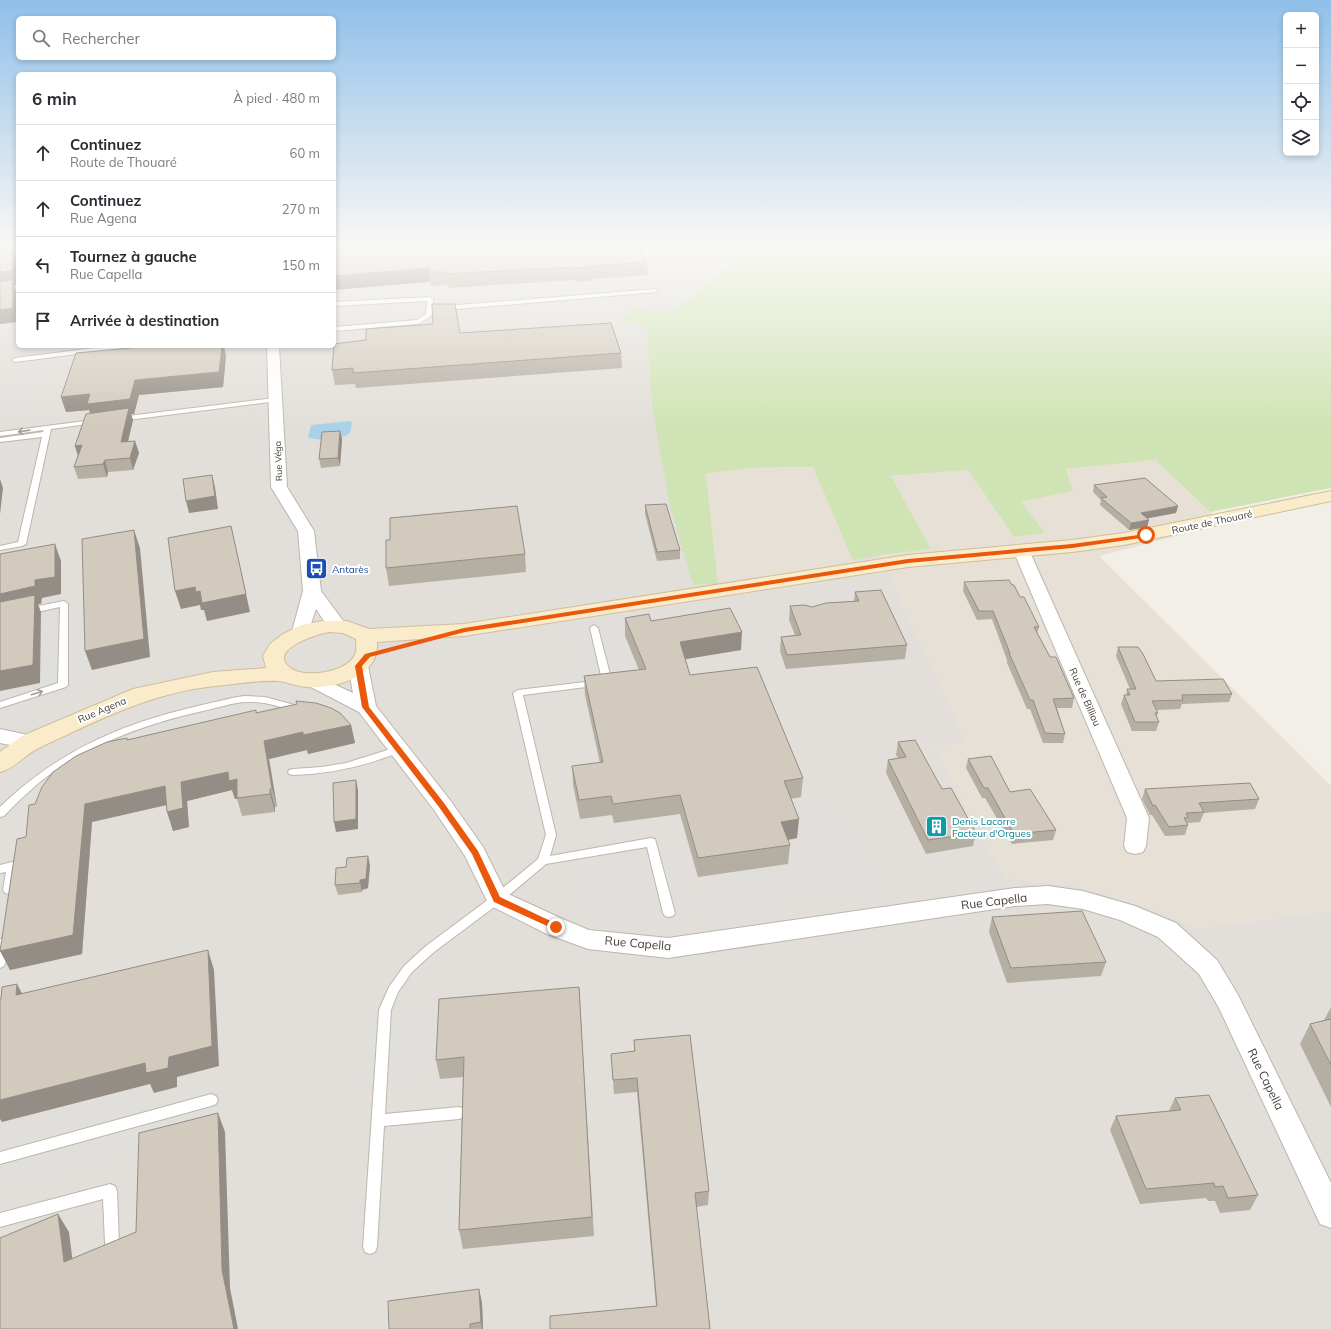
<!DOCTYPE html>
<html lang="fr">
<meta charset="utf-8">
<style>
:root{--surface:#fff;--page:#f7f7f7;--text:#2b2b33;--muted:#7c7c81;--line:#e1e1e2}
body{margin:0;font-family:Mulish,sans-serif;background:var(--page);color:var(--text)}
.controls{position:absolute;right:12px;top:12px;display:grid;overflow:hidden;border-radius:6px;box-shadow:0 2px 6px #0003}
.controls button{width:36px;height:36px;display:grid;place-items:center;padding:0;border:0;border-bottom:1px solid var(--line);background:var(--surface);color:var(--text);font:20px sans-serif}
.stop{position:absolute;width:12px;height:12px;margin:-9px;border:3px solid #ea580c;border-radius:50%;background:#fff}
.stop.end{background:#ea580c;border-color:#fff;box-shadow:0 1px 4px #0008}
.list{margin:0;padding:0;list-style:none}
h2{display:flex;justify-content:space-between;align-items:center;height:52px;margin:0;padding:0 16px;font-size:17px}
h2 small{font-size:13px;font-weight:400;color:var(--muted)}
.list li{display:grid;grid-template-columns:26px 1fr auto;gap:12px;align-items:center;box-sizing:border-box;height:56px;padding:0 16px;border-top:1px solid var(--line)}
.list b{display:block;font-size:15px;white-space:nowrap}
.list p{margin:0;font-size:13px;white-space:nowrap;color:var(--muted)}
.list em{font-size:13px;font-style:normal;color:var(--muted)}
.icon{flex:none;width:22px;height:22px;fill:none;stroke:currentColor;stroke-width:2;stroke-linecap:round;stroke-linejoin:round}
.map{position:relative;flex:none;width:1331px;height:1329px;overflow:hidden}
.search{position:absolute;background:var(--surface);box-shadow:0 2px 6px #0003;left:16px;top:16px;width:320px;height:44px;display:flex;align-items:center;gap:10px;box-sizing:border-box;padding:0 14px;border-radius:6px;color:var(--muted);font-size:15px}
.panel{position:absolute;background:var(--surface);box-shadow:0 2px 6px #0003;left:16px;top:72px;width:320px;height:276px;border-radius:6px}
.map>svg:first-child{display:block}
.residential{fill:#e6e0d6}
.industrial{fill:#e2ded9}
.green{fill:#d0e3b4}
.parking{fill:#e1dfdc}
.water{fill:#a9d2ea}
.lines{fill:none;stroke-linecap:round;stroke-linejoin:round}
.service-casing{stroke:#bdb6ab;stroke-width:2}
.minor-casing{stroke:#bdb6ab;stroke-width:2}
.secondary-casing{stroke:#cfbf9b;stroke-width:2}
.service{fill:#fff;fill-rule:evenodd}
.minor{fill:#fff;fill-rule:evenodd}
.secondary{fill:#faecca;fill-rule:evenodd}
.wall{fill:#b5aea3}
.shaded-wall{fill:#948d85}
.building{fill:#d3cabe;stroke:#948d85}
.oneway{stroke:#a29f9b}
.route{fill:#ea580c}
.labels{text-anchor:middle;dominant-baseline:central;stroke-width:4;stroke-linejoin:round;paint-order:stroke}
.far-street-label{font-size:9px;fill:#453f37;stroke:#fff}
.street-label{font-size:10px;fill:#453f37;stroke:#fff}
.transit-label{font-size:10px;fill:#164399;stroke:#fff;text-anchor:start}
.culture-label{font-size:10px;fill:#0d838f;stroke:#fff;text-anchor:start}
.near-street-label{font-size:12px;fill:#453f37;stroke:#fff}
</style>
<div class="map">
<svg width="1331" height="1329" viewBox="0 0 1331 1329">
<rect width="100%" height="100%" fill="#f2efe8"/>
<g class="residential">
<path d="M1155,460L1222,524L1099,556L1331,786V911L1197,928L1151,908L1080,886L1005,878L934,747L965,743L880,555L931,549L891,476L968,470L1014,537L1044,532L1021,502L1073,491L1066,469Z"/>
<path d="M813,467L853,561L718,584L706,474L749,468Z"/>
</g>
<path class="industrial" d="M0,242H18V346H334V242H748L755,244L674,311L632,310L621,320L646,325L652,406L693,585L718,584L853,561L880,555L966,743L934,747L1005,878L1080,886L1151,908L1197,928L1331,911V1329H0Z"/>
<path class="green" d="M748,242H1331V488L1210,512L1155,460L1066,469L1073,491L1021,502L1045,533L1014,537L968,470L891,476L931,549L881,555L853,561L813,467L749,468L706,474L718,584L693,585L670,506L652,406L646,325L620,320L632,310L674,311L754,244Z"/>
<g class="parking">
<path d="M41,374L24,410L0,413V394H10L18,376Z"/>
<path d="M36,449L32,481L0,486V454Z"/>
<path d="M86,616L88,690L0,719V693L42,685L45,623Z"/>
<path d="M613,623L628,672L581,678L569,628Z"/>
<path d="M266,683L321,698L305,717L53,791L20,818L7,816L0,824V789L35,761L65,742L100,726L179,701L210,693Z"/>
<path d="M823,807L829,821L847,818L875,886L775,900L778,912L713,922L702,880L811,864L792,812Z"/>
<path d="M677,850L697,916L641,926L637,914L590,922L580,875L624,868L622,859Z"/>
<path d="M18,872L4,974L0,975V876Z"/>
<path d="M426,1014L421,1080L362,1084L370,1018Z"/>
<path d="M220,1083L222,1126L0,1186V1129L143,1092L144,1103Z"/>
</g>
<path class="water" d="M350,421L352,423L350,433C341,440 319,442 308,437L311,425Z"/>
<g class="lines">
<defs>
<g id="service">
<path d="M655,289L658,291L657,292L433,311L431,316L418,324L334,331V327L417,320L426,314L427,301L334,306V302L430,297L433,299V307Z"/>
<path d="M110,346H127L124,348L15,362L12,360L15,358Z"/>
<path d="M275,398L278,400L277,401L120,421L117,419L120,417Z"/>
<path d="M93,420L96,422L95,423L51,429L26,544L22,546L0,550V546L18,542L42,437L0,442V438L43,432L44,430L0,436V432Z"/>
<path d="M64,601L68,604V685L66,687L0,708V702L58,683L60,607L28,614L24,611L28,608Z"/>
<path d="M594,625L598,628L612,682L610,684L523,695L556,835L550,856L651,838L655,839L675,913L673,916L669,917L665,916L663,913L647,847L546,864L501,902L434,952L412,972L398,992L391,1010L385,1114L459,1107L464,1109L466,1113L464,1117L459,1119L384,1126L377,1247L375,1252L370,1254L365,1252L363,1247L379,1010L389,987L404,966L426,946L493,896L538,859L546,835L513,693L518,690L602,680L590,628Z"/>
<path d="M244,696L265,697L302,707L304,709L299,712C283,708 266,701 248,702C233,702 218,708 203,711C149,723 95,742 49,775C33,787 18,801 4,816L0,817V807C59,750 123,723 202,705C216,702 230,698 244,696Z"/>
<path d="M397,747L400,748L402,750L400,752C365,766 331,774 293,775L289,774L288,772L289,770L293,769L322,767L346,763Z"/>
<path d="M12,862L16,863L17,866L15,890L13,893L9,894L5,893L3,890L6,872L0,873V865Z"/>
<path d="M3,938L7,940C10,946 7,960 4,966L0,968V939Z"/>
<path d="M211,1094L216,1096L218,1100L216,1104L211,1106L0,1164V1152Z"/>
<path d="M110,1184L115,1186L117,1191L119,1243L117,1248L112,1250L107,1248L105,1243L103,1199L0,1227V1213Z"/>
</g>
<g id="minor">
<path d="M18,249V255L0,256V250Z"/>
<path d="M18,286V292L0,295V287Z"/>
<path d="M267,346H279L287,487L314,531L321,591L347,626L344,630C329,634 324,620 316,609L307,635L301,637L295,635L292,631L303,591L298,531L271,487Z"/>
<path d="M1021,545L1027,546L1029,550L1149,818L1146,846L1143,852L1135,854L1127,852L1124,846L1127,818L1013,550L1015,546Z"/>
<path d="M358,660L365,662L368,666L376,706L450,800L483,847L506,893L565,920L589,930L668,938L1015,888L1048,886L1083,891L1135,906L1176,923L1217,960L1238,995L1331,1183V1228L1320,1224L1219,1008L1199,974L1158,937L1120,920L1083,909L1048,904L1015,906L668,958L588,949L547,934L489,905L465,856L434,810L359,712L307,685L304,681L307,677L314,675L353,693L348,666L351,662Z"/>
<path d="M0,729L37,737L40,742L37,747L30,749L0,743Z"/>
</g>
<path id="secondary" d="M1331,491V501L1124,545L1072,552L908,567L464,636L377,642C380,676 336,689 308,687C298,687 288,682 278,681C258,680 235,684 215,686C153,692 96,721 41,747C26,753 16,768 0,772V752L22,736L133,689L213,672L266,668L263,656L270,644L283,634L301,625L322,621H347L369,629L464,624L908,555L1072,540L1124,533ZM329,632L343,633L356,639C356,643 357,648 356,651C353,672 303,680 289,667C268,649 318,634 329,632Z"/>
</defs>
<use href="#service" class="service-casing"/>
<use href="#minor" class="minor-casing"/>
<use href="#secondary" class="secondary-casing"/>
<use href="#service" class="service"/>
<use href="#minor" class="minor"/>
<use href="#secondary" class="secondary"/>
</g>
<g class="wall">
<path d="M334,242L647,262L648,275L592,279V281L575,282V280L448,288L447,285L431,286L430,282Z"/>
<path d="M460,333L621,353L622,368L356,388L355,384L335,385L332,370Z"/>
<path d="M226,356L223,387L139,395L134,414H131L133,420L128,441H135L139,453L133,470L108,472L107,477L78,479L74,467L78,455L75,446L90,413L89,410L66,412L61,397Z"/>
<path d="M342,439L340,466L321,468L319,459Z"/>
<path d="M1094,485L1178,506L1176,513L1148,518L1149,520L1147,527L1129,530L1100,505L1101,500L1093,492Z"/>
<path d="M645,505L680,550V559L657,561L645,514Z"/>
<path d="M525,554L526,572L389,586L386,568Z"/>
<path d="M964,582L1012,585L1039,627L1037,633L1050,657L1074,698L1072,708H1057L1065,734L1063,743H1043L1030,709H1027L1007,663V660L992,619L977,620L963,591Z"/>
<path d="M855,592L907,645L905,659L786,669L780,651L781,637L795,635L789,620L790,606L812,607L854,601Z"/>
<path d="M625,618L741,650L685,659L690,675L803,778L801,797L791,799L797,838L788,840L790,845L788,864L698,877L680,814L614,823L612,815L580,819L573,785L572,766L600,763L585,695L584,676L639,670L625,636Z"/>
<path d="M1118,647L1156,681L1232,694L1229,702L1182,704L1180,709L1156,710L1158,713L1156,717L1159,722L1156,731H1132L1121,704L1124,695H1126L1127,689H1130L1116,656Z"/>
<path d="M256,713L351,725L355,743L308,754L307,750L269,759L277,807H275V812L242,816L237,799H235L232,790L187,801L189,827L173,831L166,805L92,822L82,954L10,970L26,837L35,804L127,738L128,740Z"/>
<path d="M898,742L942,789L976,833L973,846L926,854L886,773L888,760L898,758L896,755Z"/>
<path d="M968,759L1056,830L1053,840L1012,844L985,798H982L966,768Z"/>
<path d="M1145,789L1259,799L1255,809L1204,813L1200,822L1187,823L1188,825L1185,835L1165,836L1152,815H1150L1142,799Z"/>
<path d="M370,865L368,888L362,890V892L338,895L335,885L346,867Z"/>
<path d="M992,917L1106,962L1101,976L1007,983L989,932Z"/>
<path d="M579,987L594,1236L463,1249L459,1230L463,1077L440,1079L436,1060Z"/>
<path d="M1331,1007V1107L1300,1044L1310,1024L1324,1020Z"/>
<path d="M634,1040L709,1191L708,1205L696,1207L710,1329L656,1306L637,1092L614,1094L611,1054L634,1051Z"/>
<path d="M1175,1098L1258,1195L1250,1210L1220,1213L1215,1201H1208L1206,1198L1140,1204L1110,1130L1116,1116L1169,1111Z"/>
<path d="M479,1289L482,1303L483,1329H389Z"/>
</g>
<g class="shaded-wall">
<path d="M13,249L17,262V285H14L17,294L18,322L0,324V272Z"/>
<path d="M428,268L430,282L334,290V276Z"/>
<path d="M222,346H224L226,356L223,387L139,395L134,414H131L133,420L125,454L92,419L89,410L66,412L61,397L135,380Z"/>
<path d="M340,431L342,439L340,466L338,458Z"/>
<path d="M135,441L139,453L133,470L130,458Z"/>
<path d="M82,445L79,459L75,446Z"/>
<path d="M105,460L108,472L107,477L103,464Z"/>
<path d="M212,475L215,487L218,509L189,513L186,501Z"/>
<path d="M0,479L3,488L0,514Z"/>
<path d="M1178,506L1176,513L1139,520L1141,513Z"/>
<path d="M1149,520L1147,527L1129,530L1131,523Z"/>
<path d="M231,526L250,612L207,621L204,610H201L200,605L181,609L175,591L195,587Z"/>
<path d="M134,530L140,548L150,657L92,670L85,651Z"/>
<path d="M55,544L61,561V594L42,598L41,604H38L41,612L40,683L0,691V594L35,580Z"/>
<path d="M742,632L741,650L680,660V642Z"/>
<path d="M351,725L355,743L308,754L307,750L269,759L277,807L272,788L264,741L303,732Z"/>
<path d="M228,772L237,779V799H235L232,790L187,801L189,827L173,831L167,812L181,782Z"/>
<path d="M356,780L358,790V829L336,832L334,822Z"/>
<path d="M165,786L171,804L92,822L82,954L10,970L0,951L85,804Z"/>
<path d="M270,789L275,807V812L270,794Z"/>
<path d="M799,819L797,838L780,841L781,822Z"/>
<path d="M368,856L370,865L368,888L362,890V892L360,883V880Z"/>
<path d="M208,950L214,970L219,1066L177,1077V1087L154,1093L150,1084L2,1122L0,1119V1100L169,1057Z"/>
<path d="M17,984L27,1003L16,995Z"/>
<path d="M218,1113L225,1132L230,1288L238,1329H234L222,1270Z"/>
<path d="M58,1214L69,1232L75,1280L64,1262Z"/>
<path d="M479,1289L482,1303L483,1329H482L481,1322Z"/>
</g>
<g class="building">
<path d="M334,242H638L647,262L591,266L592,267L575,268L574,267L446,274V272H430L428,268L334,276Z"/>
<path d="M13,249V271L0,272V250Z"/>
<path d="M13,280V308L0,310V282Z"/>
<path d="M432,304H455L460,333L611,323L621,353L353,373V368L332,370L334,344L366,340V329L433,324Z"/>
<path d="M153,346H222L219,372L135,380L130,399L87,404L90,394L61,397L76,353Z"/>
<path d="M129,408L121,442L135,441L130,458L105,460L103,464L74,467L82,445L75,446L86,414Z"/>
<path d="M340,431L338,458L319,459L322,432Z"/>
<path d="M212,475L215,496L186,501L183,479Z"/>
<path d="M1145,478L1178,506L1141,513L1149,520L1131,523L1101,498L1107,497L1094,485Z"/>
<path d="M666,504L680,550L657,552L645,505Z"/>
<path d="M517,506L525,554L386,568V540H390V518Z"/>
<path d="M231,526L246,594L202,603L200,591L196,592L195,587L175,591L168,538Z"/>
<path d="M134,530L144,639L85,651L82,539Z"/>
<path d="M55,544V577L35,580V586L0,594V554Z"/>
<path d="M1009,580L1012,585H1014L1020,597H1024L1039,627H1034L1050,657H1056L1074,698L1053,699L1065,734L1045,733L1033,700H1030L1009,653H1010L993,611H979L964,582Z"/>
<path d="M881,590L907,645L787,655L781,637L801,635L790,606L804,605L812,607L826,603L859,601L855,592Z"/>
<path d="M35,595L33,665L0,671V602Z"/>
<path d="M730,608L742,632L680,642L690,675L757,667L803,778L784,781L799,819L781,822L790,845L698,858L680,795L613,804L611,796L579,800L572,766L603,762L584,676L646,669L625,618L649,614L651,621Z"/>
<path d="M1118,647H1138L1143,654L1156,681L1223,679L1232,694L1182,695L1183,700L1152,701L1158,713H1155L1159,722H1135L1124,695H1130L1127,689H1136Z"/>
<path d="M296,701L316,703L331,708L340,713L351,725L303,735V732L264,741L272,788L270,789V794L237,798V779L229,781L228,772L181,782L183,808L167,812L165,786L85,804L73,935L0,951L17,839L26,837L29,805L35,804L42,787L53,772L76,756L107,742L127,738V740L256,710V713L297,704Z"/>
<path d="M915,740L942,789L951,788L976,833L928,840L888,760L906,757L898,742Z"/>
<path d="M991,756L1010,792L1030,789L1056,830L1014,834L988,788H984L968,759Z"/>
<path d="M356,780V819L334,822L333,783Z"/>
<path d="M1250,783L1259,799L1199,803L1204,812L1186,813L1188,817L1184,818L1188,825L1169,827L1155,805L1153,806L1145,789Z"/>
<path d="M368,856L366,879L360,880V883L335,885L336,868L346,867L347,858Z"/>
<path d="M1082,911L1106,962L1011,968L992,917Z"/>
<path d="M208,950L212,1046L169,1057L168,1068L146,1073L145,1063L0,1100V999H1L2,987L17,984L16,995Z"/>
<path d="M579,987L592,1217L459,1230L464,1057L436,1060L439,999Z"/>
<path d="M1331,1019V1065L1310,1024Z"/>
<path d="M690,1035L709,1191L695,1193L710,1329H550V1316L657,1306L637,1078L613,1080L611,1054L635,1051L634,1040Z"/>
<path d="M1209,1095L1258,1195L1228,1198L1223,1186L1215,1187L1214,1183L1146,1189L1116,1116L1181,1110L1175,1098Z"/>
<path d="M218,1113L222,1270L234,1329H0V1238L58,1214L64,1262L136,1232L139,1133Z"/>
<path d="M479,1289L481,1322L470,1324V1329H389L388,1301Z"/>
</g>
<defs><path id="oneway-shaft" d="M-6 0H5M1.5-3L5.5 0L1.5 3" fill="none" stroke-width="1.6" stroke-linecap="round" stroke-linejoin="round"/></defs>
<g class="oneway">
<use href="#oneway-shaft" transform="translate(24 431) rotate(172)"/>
<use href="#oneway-shaft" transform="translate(37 693) rotate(-18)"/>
</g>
<linearGradient id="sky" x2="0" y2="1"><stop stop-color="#8fc0e9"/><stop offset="0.57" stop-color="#f9f8f5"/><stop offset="1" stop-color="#f9f8f5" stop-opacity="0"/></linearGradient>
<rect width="1331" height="428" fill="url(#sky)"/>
<path class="route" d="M1146,534L1148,537L1072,548L908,563L465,632L370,657L362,666L369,707L444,803L478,851L500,897L559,925V929L556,930L494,902L472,854L439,807L362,707L355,666L365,654L464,628L908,559L1072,544Z"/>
<defs>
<symbol id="bus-square" viewBox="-11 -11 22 22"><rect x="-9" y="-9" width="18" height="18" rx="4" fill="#1a4fb4" stroke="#fff"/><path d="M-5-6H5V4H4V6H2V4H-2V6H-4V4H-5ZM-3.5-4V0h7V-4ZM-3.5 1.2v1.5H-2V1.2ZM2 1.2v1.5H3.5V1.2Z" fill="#fff"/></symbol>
<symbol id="building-square" viewBox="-11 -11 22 22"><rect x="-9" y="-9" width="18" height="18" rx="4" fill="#0f9aa8" stroke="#fff"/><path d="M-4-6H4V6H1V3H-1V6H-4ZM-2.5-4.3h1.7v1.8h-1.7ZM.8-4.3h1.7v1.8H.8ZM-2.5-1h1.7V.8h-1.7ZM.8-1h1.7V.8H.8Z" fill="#fff"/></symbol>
</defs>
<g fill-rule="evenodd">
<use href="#bus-square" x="304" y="556" width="25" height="25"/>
<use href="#building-square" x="924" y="814" width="25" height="25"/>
</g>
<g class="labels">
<g class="far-street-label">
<text transform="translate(278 461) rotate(-92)">Rue Véga</text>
</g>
<g class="street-label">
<text transform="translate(1212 522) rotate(-12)">Route de Thouaré</text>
<text transform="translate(1085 697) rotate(66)">Rue de Billiou</text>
<text transform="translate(102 710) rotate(-23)">Rue Agena</text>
</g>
<g class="transit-label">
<text x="332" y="569">Antarès</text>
</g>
<g class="culture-label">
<text x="952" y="821">Denis Lacorre<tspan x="952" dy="12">Facteur d'Orgues</tspan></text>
</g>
<g class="near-street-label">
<text transform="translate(994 901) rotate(-7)">Rue Capella</text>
<text transform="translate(638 943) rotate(5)">Rue Capella</text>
<text transform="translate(1266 1079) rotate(64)">Rue Capella</text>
</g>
</g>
</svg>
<div class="controls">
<button>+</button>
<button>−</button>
<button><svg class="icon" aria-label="locate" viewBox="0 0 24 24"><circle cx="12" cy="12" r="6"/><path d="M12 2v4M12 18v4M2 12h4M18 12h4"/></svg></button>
<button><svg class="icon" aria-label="layers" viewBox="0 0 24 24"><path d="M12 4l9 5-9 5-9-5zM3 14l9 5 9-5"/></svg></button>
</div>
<div class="stop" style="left:1146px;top:535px"></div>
<div class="stop end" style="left:556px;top:927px"></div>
<div class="search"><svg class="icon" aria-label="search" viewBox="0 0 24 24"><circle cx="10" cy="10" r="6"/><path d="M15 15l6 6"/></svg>Rechercher</div>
<section class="panel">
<h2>6 min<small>À pied · 480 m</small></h2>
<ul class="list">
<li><svg class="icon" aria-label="ahead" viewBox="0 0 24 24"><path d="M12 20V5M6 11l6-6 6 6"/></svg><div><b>Continuez</b><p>Route de Thouaré</p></div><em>60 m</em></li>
<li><svg class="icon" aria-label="ahead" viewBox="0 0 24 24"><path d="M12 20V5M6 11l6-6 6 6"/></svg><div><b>Continuez</b><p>Rue Agena</p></div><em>270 m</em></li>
<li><svg class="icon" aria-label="left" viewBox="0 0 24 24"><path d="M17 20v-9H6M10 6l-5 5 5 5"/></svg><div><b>Tournez à gauche</b><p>Rue Capella</p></div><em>150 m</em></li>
<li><svg class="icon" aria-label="arrive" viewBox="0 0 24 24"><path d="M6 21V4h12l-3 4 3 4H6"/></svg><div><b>Arrivée à destination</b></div></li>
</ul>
</section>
</div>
